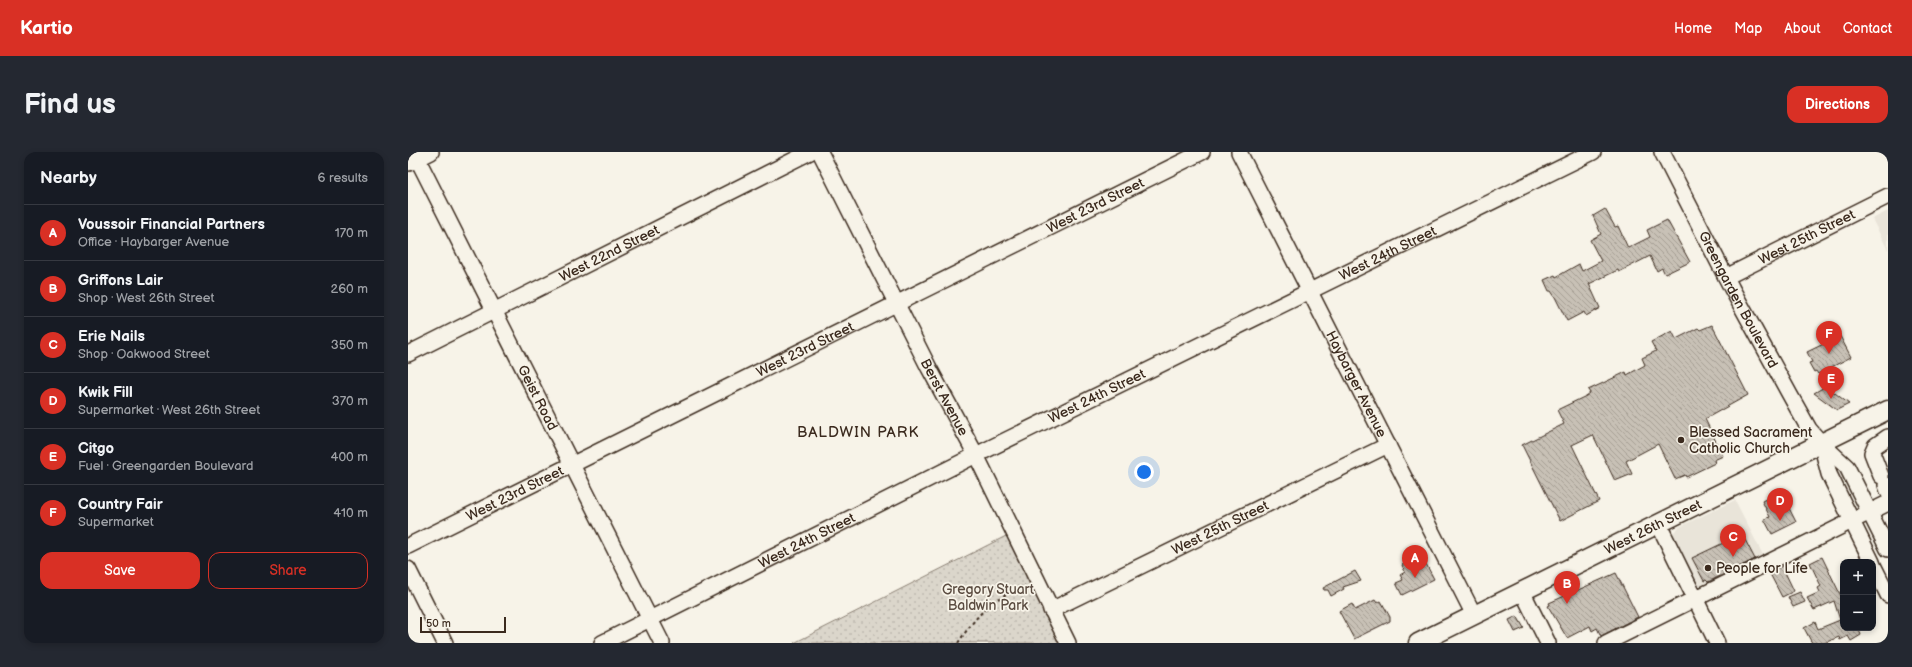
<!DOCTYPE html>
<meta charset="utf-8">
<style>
:root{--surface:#171b24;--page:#242831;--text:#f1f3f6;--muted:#9ea1a6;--line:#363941;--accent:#d93025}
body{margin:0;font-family:"Balsamiq Sans",sans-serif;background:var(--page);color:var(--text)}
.controls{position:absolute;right:12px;bottom:12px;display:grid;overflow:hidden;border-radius:8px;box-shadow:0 2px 6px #0003}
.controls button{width:36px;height:36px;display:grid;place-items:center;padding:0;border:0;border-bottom:1px solid var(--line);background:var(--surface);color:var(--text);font:20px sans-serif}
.scale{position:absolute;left:12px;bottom:10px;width:86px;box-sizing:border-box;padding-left:4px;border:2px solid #3b2a1e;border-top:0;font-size:11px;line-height:14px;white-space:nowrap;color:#3b2a1e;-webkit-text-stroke:3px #f7f3e8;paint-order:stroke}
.you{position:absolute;left:736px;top:320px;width:14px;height:14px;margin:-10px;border:3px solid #fff;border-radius:50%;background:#1a73e8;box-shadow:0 0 0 6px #1a73e833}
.badge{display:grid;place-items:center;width:26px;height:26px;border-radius:50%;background:var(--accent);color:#fff;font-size:13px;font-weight:700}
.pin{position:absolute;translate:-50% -33px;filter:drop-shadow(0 1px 2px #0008)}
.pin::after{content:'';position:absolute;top:21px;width:14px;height:12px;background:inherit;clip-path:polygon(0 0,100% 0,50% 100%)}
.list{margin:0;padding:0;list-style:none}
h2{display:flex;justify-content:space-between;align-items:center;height:52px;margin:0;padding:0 16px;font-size:17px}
h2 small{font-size:13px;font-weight:400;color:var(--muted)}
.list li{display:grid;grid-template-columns:26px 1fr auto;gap:12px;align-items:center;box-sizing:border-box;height:56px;padding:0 16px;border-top:1px solid var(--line)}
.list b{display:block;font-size:15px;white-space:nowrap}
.list p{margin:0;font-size:13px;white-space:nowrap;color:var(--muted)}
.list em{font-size:13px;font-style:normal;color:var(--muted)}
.actions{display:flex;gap:8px;padding:12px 16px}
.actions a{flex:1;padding:9px 0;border:1px solid var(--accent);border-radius:12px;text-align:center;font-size:14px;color:var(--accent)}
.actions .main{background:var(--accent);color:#fff}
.map{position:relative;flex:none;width:1480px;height:491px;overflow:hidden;border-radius:12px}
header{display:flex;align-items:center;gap:24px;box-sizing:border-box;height:56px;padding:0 20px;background:var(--accent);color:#fff}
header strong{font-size:19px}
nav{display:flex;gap:22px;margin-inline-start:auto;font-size:14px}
.intro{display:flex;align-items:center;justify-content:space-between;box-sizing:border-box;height:96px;padding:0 24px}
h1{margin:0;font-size:28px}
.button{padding:10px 18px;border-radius:12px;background:var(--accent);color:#fff;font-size:14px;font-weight:700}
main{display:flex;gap:24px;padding:0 24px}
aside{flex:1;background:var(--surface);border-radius:12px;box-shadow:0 2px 6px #0003}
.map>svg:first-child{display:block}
.built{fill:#e9e4d9}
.grass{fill:url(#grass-dots);stroke:#8b8074}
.building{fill:url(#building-back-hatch);stroke:#3b2a1e}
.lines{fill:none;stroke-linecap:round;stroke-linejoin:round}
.minor-casing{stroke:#3b2a1e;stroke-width:18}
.major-casing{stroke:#3b2a1e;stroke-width:21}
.path{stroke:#3b2a1e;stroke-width:2;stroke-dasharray:3 3;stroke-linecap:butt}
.minor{stroke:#f7f3e8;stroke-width:15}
.major{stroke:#f7f3e8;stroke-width:18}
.poi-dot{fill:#3b2a1e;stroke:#f7f3e8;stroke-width:1.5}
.labels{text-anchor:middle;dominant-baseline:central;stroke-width:3.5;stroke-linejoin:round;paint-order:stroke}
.street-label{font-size:14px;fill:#3b2a1e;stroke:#f7f3e8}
.poi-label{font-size:14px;fill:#3b2a1e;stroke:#f7f3e8;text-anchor:start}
.park-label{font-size:14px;fill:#5b4c41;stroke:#f7f3e8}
.neighbourhood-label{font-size:15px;letter-spacing:1px;fill:#3b2a1e;stroke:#f7f3e8}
</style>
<header>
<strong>Kartio</strong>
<nav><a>Home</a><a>Map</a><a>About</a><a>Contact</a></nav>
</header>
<div class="intro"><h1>Find us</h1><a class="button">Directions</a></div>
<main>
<aside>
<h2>Nearby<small>6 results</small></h2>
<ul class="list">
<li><span class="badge">A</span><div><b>Voussoir Financial Partners</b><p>Office · Haybarger Avenue</p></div><em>170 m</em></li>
<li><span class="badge">B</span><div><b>Griffons Lair</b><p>Shop · West 26th Street</p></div><em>260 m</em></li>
<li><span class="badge">C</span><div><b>Erie Nails</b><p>Shop · Oakwood Street</p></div><em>350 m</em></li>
<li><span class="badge">D</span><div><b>Kwik Fill</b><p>Supermarket · West 26th Street</p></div><em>370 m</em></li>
<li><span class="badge">E</span><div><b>Citgo</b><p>Fuel · Greengarden Boulevard</p></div><em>400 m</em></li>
<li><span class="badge">F</span><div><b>Country Fair</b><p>Supermarket</p></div><em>410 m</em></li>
</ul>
<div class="actions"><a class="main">Save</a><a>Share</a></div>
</aside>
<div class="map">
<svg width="1480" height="491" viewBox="0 0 1480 491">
<defs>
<pattern id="grass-dots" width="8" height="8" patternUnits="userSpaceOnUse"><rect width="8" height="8" fill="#dbd6cb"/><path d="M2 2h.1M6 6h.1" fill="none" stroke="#bdb8ae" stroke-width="1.8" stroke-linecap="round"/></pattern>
<pattern id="building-back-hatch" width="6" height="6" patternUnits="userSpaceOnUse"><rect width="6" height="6" fill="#c8c1b6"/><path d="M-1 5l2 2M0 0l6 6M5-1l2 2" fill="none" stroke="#a49d93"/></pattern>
</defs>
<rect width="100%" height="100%" fill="#f7f3e8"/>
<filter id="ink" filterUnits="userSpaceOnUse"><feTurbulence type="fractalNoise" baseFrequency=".025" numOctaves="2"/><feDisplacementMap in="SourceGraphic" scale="8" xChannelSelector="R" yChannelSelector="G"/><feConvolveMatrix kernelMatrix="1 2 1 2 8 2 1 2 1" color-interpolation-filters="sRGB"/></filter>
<g filter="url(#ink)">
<g class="built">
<path d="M1480,59V98L1464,67Z"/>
<path d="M1327,348L1357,407L1292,439L1265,386L1266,380L1271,375Z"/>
</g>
<path class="grass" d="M600,383L651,486L649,491H386Z"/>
<g class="building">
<path d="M1197,57L1207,75L1210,74L1220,96L1242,85L1239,78L1259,68L1282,110L1257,122L1254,116L1249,119L1242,104L1211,120L1210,118L1181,132L1192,156L1178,164L1176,160L1159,169L1147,145L1143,139H1141L1136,128L1147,123L1148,125L1171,112L1174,119L1193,109L1182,88L1193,82L1185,64Z"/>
<path d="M1304,173L1340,243L1297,267L1315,304L1306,308L1307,311L1278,325L1277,323L1267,327L1250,292L1218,309L1224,322L1207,329L1185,283L1164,293L1191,349L1152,369L1114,293L1156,272L1149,258L1178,244L1182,241L1180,238L1193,232L1218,220L1219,223L1237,213L1234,206L1248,199L1243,190L1264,179L1268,187L1290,176L1292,178Z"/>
<path d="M1432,184L1443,205L1410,222L1408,219L1406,220L1401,211L1404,210L1399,200Z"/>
<path d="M1418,234L1441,252L1429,258L1406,241Z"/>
<path d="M1377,337L1383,348L1378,350L1388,370L1364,382L1356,367L1362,365L1354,349Z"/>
<path d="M1334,382L1347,407L1300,430L1298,428L1296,429L1284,406Z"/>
<path d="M1414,405L1435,448V476H1455L1451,478L1453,483L1443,489L1440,484L1432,488L1431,485L1416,491H1404L1396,476L1407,470L1410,477L1432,468L1426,449L1406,458L1399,446L1412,440L1410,436L1413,434L1402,411Z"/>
<path d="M1006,406L1010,414L1017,410L1026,427L994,443L988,431L995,428L992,423L997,420L994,413Z"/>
<path d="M1374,414L1386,439L1374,445L1361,420Z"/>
<path d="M947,419L953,429L935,435L936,437L923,444L920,438H916L915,436Z"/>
<path d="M1208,421L1230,465L1193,484L1189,476L1184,479L1182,474L1159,486L1140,454L1142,453L1141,451Z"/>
<path d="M1392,440L1397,450L1385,455L1380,445Z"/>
<path d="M967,448L969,451L973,449L982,465V469L946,487L931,459L944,452L947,458Z"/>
<path d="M1109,464L1116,476L1107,480L1101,468Z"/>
</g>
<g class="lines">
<defs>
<g id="minor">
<path id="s1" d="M6,0L254,491"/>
<path id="s2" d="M412,0L521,216L568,303L660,491"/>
<path id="s3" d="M831,0L1066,463"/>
<path id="s4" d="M1254,0L1324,137L1382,243L1401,277L1413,291L1439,315L1480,397"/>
<path d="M1,11L23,0"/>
<path id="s5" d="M1318,125L1480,44"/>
<path id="s6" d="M0,202L402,0"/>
<path d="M1413,291L1421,322L1464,410"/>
<path d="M1473,324L1464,301L1467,294L1480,285"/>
<path d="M1478,333L1480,339"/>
<path d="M1250,371L1309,491"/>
<path id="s7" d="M0,394L794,0"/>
<path d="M1465,413L1480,443"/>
<path d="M0,417L37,491"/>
<path d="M1114,439L1140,491"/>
<path id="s8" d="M643,458L980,293"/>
<path id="s9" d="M194,491L568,303L1185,0"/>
<path d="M1198,491L1480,351"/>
</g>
<g id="major">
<path id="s10" d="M1010,491L1480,258"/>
</g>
</defs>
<use href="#minor" class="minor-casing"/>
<use href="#major" class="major-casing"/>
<path class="path" d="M550,491C570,461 583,448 617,433"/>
<use href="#minor" class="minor"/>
<use href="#major" class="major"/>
</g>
</g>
<g class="poi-dot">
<circle cx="1273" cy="288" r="4"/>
<circle cx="1300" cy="416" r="4"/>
</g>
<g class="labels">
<g class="street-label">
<text stroke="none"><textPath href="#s7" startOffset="767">West 23rd Street</textPath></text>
<text stroke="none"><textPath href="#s5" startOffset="90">West 25th Street</textPath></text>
<text stroke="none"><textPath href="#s6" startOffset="225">West 22nd Street</textPath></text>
<text stroke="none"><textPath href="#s9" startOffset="877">West 24th Street</textPath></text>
<text stroke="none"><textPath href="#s4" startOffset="166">Greengarden Boulevard</textPath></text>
<text stroke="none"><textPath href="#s7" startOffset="443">West 23rd Street</textPath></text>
<text stroke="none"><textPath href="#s3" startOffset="260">Haybarger Avenue</textPath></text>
<text stroke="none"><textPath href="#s9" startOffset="553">West 24th Street</textPath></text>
<text stroke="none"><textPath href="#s2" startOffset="275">Berst Avenue</textPath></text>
<text stroke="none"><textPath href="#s1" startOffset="275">Geist Road</textPath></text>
<text stroke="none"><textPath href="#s7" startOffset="119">West 23rd Street</textPath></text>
<text stroke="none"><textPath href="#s10" startOffset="262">West 26th Street</textPath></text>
<text stroke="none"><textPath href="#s8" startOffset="188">West 25th Street</textPath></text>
<text stroke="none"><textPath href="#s9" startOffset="229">West 24th Street</textPath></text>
</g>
<g class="poi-label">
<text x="1281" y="280">Blessed Sacrament<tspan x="1281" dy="16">Catholic Church</tspan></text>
<text x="1308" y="416">People for Life</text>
</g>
<g class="park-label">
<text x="580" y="437">Gregory Stuart<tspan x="580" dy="16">Baldwin Park</tspan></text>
</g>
<g class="neighbourhood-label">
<text x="450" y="280">BALDWIN PARK</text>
</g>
</g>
</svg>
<div class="controls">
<button>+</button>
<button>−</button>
</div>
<div class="scale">50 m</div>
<div class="you"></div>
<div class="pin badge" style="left:1007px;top:426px">A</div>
<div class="pin badge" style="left:1159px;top:452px">B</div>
<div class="pin badge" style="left:1325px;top:405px">C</div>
<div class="pin badge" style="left:1372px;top:369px">D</div>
<div class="pin badge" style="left:1423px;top:247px">E</div>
<div class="pin badge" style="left:1421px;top:202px">F</div>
</div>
</main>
